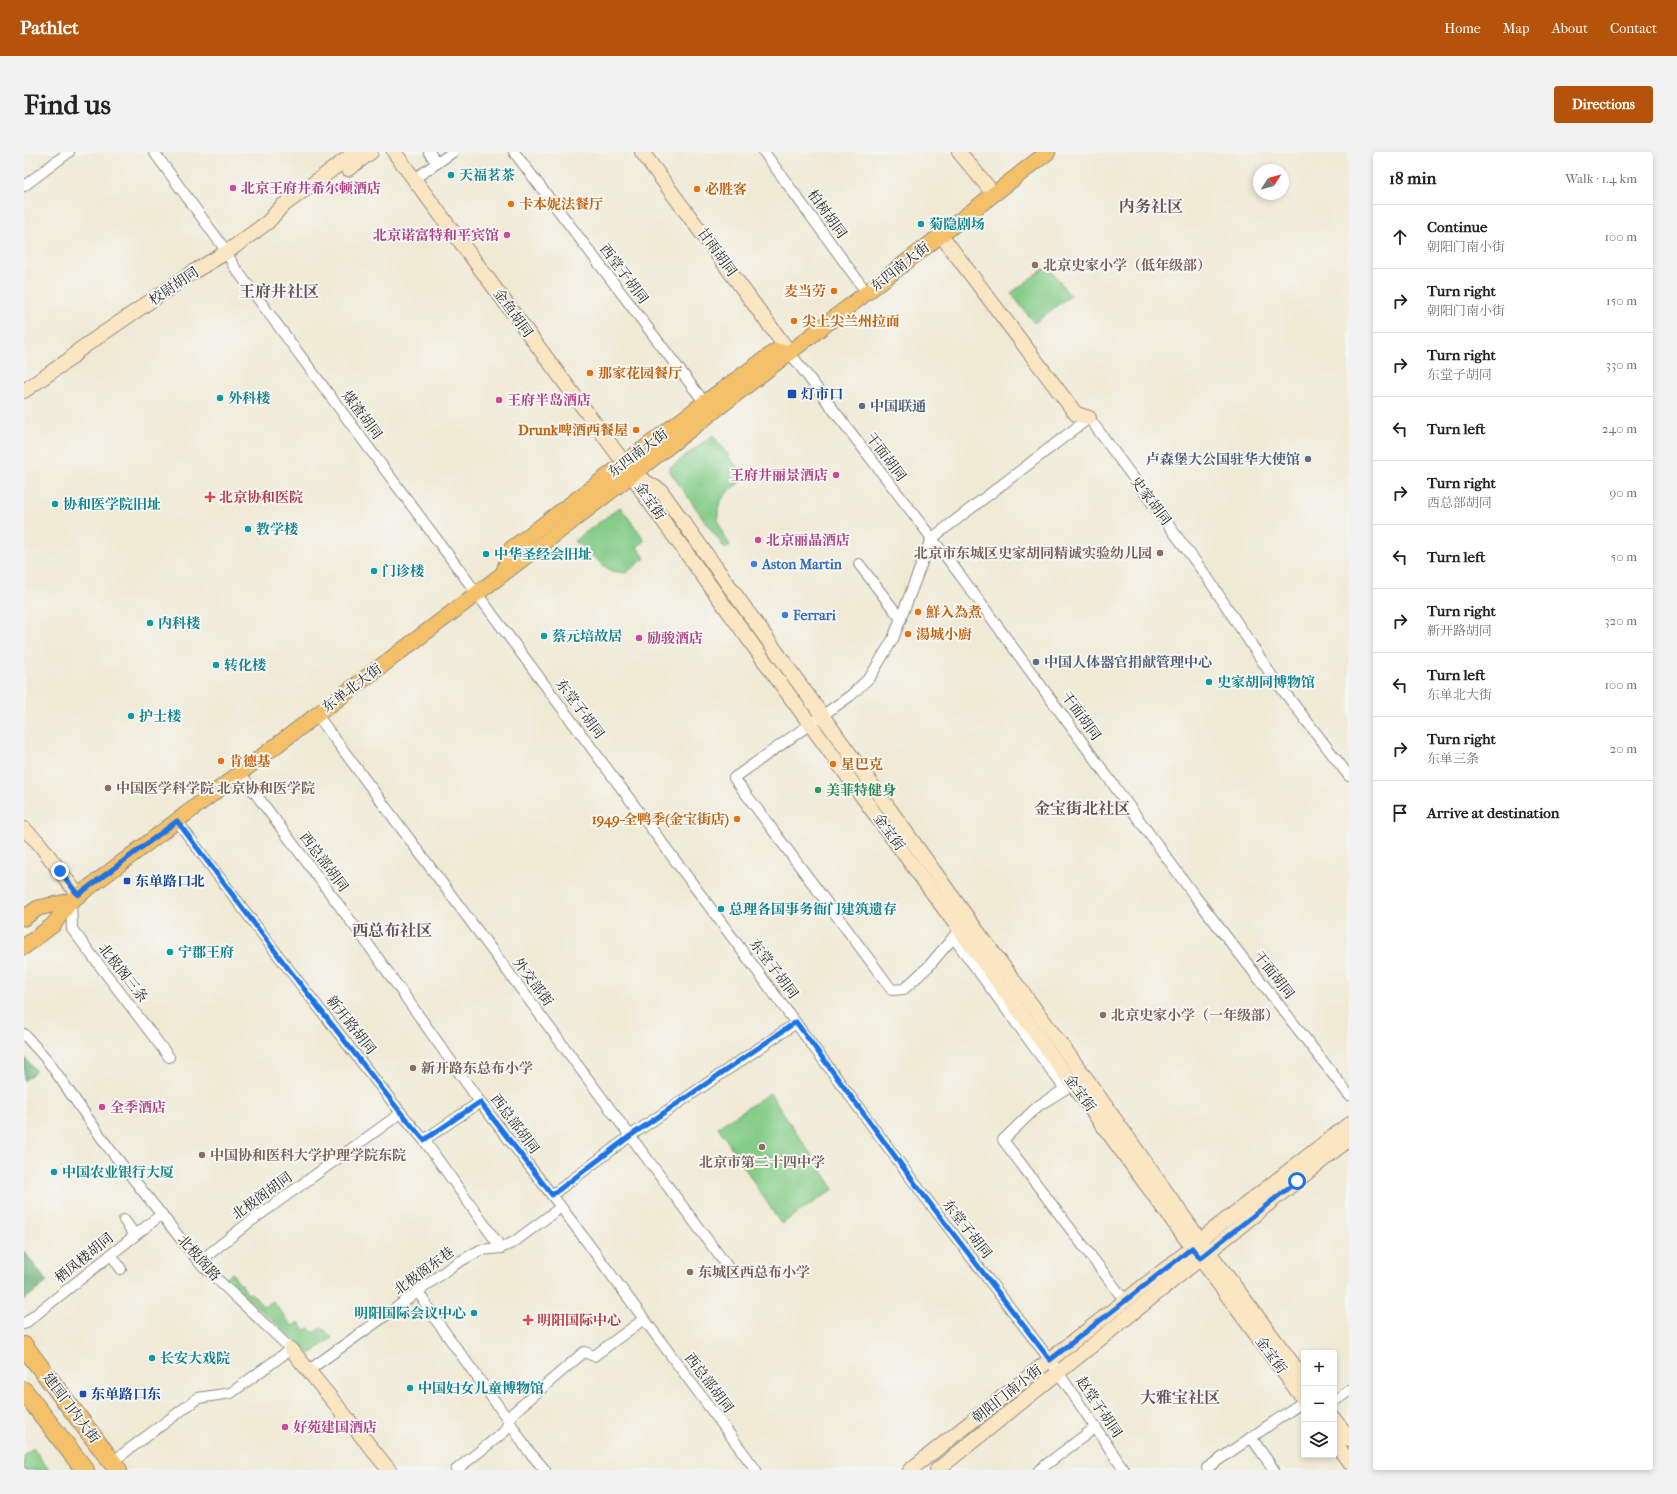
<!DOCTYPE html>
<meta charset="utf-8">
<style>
:root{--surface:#fff;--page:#f2f2f2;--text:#222;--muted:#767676;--line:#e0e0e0;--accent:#b45309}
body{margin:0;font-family:"IM FELL French Canon","Noto Serif SC",serif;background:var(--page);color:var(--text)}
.controls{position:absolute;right:12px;bottom:12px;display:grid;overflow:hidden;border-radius:4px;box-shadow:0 2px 6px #0003}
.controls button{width:36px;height:36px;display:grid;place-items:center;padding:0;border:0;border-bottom:1px solid var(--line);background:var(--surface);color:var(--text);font:20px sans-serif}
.compass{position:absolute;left:1229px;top:12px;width:36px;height:36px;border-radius:50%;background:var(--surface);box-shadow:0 2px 6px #0003;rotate:54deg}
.stop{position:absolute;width:12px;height:12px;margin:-9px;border:3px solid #1a73e8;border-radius:50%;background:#fff}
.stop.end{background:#1a73e8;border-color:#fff;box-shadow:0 1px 4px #0008}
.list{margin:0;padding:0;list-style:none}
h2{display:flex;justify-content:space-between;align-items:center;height:52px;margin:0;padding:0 16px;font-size:17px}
h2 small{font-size:13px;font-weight:400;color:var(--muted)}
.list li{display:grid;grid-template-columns:26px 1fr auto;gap:12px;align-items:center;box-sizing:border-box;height:64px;padding:0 16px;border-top:1px solid var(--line)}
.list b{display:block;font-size:15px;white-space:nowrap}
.list p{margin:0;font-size:13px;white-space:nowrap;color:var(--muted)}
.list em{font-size:13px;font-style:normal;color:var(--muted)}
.icon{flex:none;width:22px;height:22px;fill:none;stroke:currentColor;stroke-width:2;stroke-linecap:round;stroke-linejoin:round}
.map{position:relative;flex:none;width:1325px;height:1318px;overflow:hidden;border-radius:4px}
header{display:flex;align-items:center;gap:24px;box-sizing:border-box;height:56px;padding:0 20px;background:var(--accent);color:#fff}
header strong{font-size:19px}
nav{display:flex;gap:22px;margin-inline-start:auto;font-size:14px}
.intro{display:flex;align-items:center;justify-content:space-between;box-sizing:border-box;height:96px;padding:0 24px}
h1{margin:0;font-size:28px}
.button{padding:10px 18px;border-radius:4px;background:var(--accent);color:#fff;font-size:14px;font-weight:700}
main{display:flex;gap:24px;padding:0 24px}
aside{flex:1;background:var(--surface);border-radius:4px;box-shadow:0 2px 6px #0003}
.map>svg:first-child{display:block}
.green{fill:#84cc88;stroke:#587c5a}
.forest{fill:#6bb074;stroke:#4b6e50}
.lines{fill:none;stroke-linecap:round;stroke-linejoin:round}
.street-casing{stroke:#8e8a80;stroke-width:12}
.secondary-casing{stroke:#8e8a80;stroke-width:16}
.primary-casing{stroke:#8e8a80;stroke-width:17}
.highway-casing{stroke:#8e8a80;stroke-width:20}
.street{stroke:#fff;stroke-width:10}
.secondary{stroke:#fbe6c3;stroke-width:14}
.primary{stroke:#f4c16a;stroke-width:15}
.highway{stroke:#f4c16a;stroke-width:18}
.route{stroke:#1a73e8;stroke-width:5}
.culture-dot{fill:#0f9aa8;stroke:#f6f6f2;stroke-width:1.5}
.hotel-dot{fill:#d1479c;stroke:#f6f6f2;stroke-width:1.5}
.food-dot{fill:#e8710a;stroke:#f6f6f2;stroke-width:1.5}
.education-dot{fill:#8d6e63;stroke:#f6f6f2;stroke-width:1.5}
.transit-dot{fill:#1a4fb4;stroke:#f6f6f2;stroke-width:1.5}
.service-dot{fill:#5c6f8a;stroke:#f6f6f2;stroke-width:1.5}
.health-dot{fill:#e0444e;stroke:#f6f6f2;stroke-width:1.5}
.shop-dot{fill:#3f7fe0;stroke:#f6f6f2;stroke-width:1.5}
.leisure-dot{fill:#2e9e5b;stroke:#f6f6f2;stroke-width:1.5}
.labels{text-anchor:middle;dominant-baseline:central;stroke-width:4;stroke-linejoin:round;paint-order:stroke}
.culture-label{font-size:14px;font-weight:bold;fill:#0d838f;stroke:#f6f6f2;text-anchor:start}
.hotel-label{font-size:14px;font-weight:bold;fill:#b23c85;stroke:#f6f6f2;text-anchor:start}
.food-label{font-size:14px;font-weight:bold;fill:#c56008;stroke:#f6f6f2;text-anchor:start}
.street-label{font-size:14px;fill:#2b2b2b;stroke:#f6f6f2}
.education-label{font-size:14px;font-weight:bold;fill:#785e54;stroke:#f6f6f2;text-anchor:start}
.transit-label{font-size:14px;font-weight:bold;fill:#164399;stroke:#f6f6f2;text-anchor:start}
.service-label{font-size:14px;font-weight:bold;fill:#4e5e75;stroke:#f6f6f2;text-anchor:start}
.health-label{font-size:14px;font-weight:bold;fill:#be3a42;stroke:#f6f6f2;text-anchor:start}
.shop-label{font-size:14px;font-weight:bold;fill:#366cbe;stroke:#f6f6f2;text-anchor:start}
.leisure-label{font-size:14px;font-weight:bold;fill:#27864d;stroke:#f6f6f2;text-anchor:start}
.quarter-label{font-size:16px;font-weight:bold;fill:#65535b;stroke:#f6f6f2}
</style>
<header>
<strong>Pathlet</strong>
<nav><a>Home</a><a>Map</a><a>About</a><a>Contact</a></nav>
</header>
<div class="intro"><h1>Find us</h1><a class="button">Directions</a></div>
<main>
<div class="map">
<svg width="1325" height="1318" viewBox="0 0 1325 1318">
<rect width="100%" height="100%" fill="#f6f6f2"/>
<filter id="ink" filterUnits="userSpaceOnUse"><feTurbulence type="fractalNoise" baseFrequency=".025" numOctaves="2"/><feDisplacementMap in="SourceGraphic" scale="8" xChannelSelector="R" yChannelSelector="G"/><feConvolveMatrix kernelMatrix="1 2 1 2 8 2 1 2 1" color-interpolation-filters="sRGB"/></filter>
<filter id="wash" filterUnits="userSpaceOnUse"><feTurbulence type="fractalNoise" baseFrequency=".012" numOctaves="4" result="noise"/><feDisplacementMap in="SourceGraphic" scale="16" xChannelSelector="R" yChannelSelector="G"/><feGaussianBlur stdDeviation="0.9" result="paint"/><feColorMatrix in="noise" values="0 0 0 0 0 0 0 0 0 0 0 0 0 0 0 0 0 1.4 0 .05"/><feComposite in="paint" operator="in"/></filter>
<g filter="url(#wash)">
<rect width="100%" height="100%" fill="#f0ead5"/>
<g class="green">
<path d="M1024,114L1046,144L1010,171L987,141Z"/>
<path d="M689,283L721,326C715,331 709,335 704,340C687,356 694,377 706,393L701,397L644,317Z"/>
<path d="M596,355L621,388L613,395L621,406L602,421L587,419L550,389Z"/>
<path d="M746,941L810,1037L757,1072L694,975Z"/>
<path d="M208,1121L224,1142L227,1141L240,1155L249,1149L268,1174L275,1170L281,1178L285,1176L289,1181L298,1175L308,1186L286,1202L201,1126Z"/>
<path d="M9,1296L25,1318H0V1303Z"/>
</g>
<g class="forest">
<path d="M0,905L12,919L0,929Z"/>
<path d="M0,1099L23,1130L0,1148Z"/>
</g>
</g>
<g filter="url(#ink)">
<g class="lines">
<defs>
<g id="street">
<path d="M130,0L203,100L209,113L898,1041L1026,1208L1100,1318"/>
<path d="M405,0L413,11"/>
<path d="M490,0L684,255"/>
<path d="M740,0L843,141"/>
<path d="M390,27L429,0"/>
<path d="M0,34L45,0"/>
<path d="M766,201L936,423L1170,743L1325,943"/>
<path d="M835,412L877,467"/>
<path d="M293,563L703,1114"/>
<path d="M216,621L341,788L456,950L537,1055L732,1318"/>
<path d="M153,669L263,815L377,961L400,988L477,1096"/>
<path d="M47,749L48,777L145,905"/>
<path d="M939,774L904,815L880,837L868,838L710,626L826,544L846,525L869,487L907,387L1065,266L1183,425L1248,524L1325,624"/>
<path d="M929,785L1041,937"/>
<path d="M0,882L24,909L84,995L175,1110L267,1197L207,1241L174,1246L88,1310"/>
<path d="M1054,929L1014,954L979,988L1101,1149"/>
<path d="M400,988L456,950"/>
<path d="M528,1043L606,984L772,871"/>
<path d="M100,1068L111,1083"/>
<path d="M87,1102L97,1117"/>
<path d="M175,1110L223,1072L377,961"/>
<path d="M394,1139L407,1161L485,1269L502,1296L521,1318"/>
<path d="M0,1172L138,1062"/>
<path d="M285,1218L368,1159L428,1114L456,1098L477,1096L490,1090L537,1055"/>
<path d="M1310,1249L1325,1239"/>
<path d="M1227,1285L1250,1318"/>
<path d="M1183,1316L1280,1249"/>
<path d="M432,1318L480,1280L489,1261L560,1200L570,1204L620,1167"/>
<path d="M1015,1318L1072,1275"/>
</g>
<g id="secondary">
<path d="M370,0L609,323L619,341L856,669L1280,1248"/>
<path d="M618,0L766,201"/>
<path d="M935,0L969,41"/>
<path d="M324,17L347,0"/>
<path d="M917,83L1052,262L1065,266"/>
<path d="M0,239L46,207L55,198L169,120L203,100L244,70L257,55L332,0"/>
<path d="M610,323L637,339L945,768L1061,925L1176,1088L1280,1227"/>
<path d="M0,677L14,690L54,743"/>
<path d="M267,1197L365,1318"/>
<path d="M1310,1267L1325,1287"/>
<path d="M1310,1289L1325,1310"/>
<path d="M886,1318L1168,1096L1176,1088L1325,972"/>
<path d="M913,1318L1325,987"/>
</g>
<g id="primary">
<path d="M479,422L487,397L680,251L752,199L766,201"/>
<path d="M0,766L14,756L47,749"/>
<path d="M0,795L29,773L47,749L529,384L1024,0"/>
</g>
<g id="highway">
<path d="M0,1194L94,1318"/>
<path d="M0,1239L61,1318"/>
</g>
</defs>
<use href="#street" class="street-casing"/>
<use href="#secondary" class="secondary-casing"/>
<use href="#primary" class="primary-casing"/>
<use href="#highway" class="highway-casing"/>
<use href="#street" class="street"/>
<use href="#secondary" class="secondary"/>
<use href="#primary" class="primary"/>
<use href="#highway" class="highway"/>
</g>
</g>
<g class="lines" filter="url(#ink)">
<path class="route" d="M36,719L54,743L153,669L263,815L377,961L400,988L456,950L528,1043L606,984L772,870L898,1041L1026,1208L1168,1096L1176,1106L1273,1029"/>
</g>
<g class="culture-dot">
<circle cx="427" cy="23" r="4"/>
<circle cx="897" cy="72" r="4"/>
<circle cx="196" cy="246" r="4"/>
<circle cx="31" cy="352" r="4"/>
<circle cx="224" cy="377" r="4"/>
<circle cx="462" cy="402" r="4"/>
<circle cx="350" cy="419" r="4"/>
<circle cx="126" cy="471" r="4"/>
<circle cx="520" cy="484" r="4"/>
<circle cx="192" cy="513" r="4"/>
<circle cx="1185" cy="530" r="4"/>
<circle cx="107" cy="564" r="4"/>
<circle cx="697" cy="757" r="4"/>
<circle cx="146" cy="800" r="4"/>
<circle cx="30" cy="1020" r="4"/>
<circle cx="450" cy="1161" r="4"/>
<circle cx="128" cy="1206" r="4"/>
<circle cx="386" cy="1236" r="4"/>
</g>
<g class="hotel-dot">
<circle cx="209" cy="36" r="4"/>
<circle cx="483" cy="83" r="4"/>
<circle cx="475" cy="248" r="4"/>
<circle cx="812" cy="323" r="4"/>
<circle cx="734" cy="388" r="4"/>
<circle cx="615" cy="486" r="4"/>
<circle cx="78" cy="955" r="4"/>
<circle cx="261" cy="1275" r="4"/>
</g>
<g class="food-dot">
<circle cx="673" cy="37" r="4"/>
<circle cx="487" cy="52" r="4"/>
<circle cx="810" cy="139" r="4"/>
<circle cx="770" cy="169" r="4"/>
<circle cx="566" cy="221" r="4"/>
<circle cx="612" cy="278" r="4"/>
<circle cx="894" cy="460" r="4"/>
<circle cx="884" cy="482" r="4"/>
<circle cx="197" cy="609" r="4"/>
<circle cx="809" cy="612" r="4"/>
<circle cx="713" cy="667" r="4"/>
</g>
<g class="education-dot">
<circle cx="1011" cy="113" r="4"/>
<circle cx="1136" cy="401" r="4"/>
<circle cx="84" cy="636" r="4"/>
<circle cx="1079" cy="863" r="4"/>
<circle cx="389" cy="916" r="4"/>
<circle cx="738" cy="995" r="4"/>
<circle cx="178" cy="1003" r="4"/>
<circle cx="666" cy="1120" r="4"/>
</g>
<g class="transit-dot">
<rect x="763" y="237" width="10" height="10" rx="2"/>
<rect x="99" y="725" width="8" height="8" rx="2"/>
<rect x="55" y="1238" width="8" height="8" rx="2"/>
</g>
<g class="service-dot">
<circle cx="838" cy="254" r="4"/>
<circle cx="1284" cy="307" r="4"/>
<circle cx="1012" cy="510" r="4"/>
</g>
<g class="health-dot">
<path d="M184 339h4v4h4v4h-4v4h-4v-4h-4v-4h4z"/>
<path d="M502 1162h4v4h4v4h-4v4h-4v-4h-4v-4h4z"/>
</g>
<g class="shop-dot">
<circle cx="730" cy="412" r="4"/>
<circle cx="761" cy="463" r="4"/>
</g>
<circle class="leisure-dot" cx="794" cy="638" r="4"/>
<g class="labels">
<g class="culture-label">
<text x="435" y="23">天福茗茶</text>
<text x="905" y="72">菊隐剧场</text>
<text x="204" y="246">外科楼</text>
<text x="39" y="352">协和医学院旧址</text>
<text x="232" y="377">教学楼</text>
<text x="470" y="402">中华圣经会旧址</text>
<text x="358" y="419">门诊楼</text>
<text x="134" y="471">内科楼</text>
<text x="528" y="484">蔡元培故居</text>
<text x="200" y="513">转化楼</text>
<text x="1193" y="530">史家胡同博物馆</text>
<text x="115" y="564">护士楼</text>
<text x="705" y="757">总理各国事务衙门建筑遗存</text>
<text x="154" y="800">宁郡王府</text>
<text x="38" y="1020">中国农业银行大厦</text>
<text x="442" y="1161" text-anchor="end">明阳国际会议中心</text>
<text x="136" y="1206">长安大戏院</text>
<text x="394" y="1236">中国妇女儿童博物馆</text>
</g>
<g class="hotel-label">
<text x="217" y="36">北京王府井希尔顿酒店</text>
<text x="475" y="83" text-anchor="end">北京诺富特和平宾馆</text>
<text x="483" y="248">王府半岛酒店</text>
<text x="804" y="323" text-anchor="end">王府井丽景酒店</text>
<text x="742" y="388">北京丽晶酒店</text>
<text x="623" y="486">励骏酒店</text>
<text x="86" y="955">全季酒店</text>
<text x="269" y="1275">好苑建国酒店</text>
</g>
<g class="food-label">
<text x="681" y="37">必胜客</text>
<text x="495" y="52">卡本妮法餐厅</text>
<text x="802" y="139" text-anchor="end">麦当劳</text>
<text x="778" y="169">尖上尖兰州拉面</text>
<text x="574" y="221">那家花园餐厅</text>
<text x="604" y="278" text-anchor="end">Drunk啤酒西餐屋</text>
<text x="902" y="460">鮮入為煮</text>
<text x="892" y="482">湯城小廚</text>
<text x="205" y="609">肯德基</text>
<text x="817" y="612">星巴克</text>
<text x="705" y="667" text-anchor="end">1949-全鸭季(金宝街店)</text>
</g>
<g class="street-label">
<text transform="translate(803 62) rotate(54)">柏树胡同</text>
<text transform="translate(693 100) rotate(54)">甘雨胡同</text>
<text transform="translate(876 115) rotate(-38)">东四南大街</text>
<text transform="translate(600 122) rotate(53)">西堂子胡同</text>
<text transform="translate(150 134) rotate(-34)">校尉胡同</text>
<text transform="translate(489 161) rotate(54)">金鱼胡同</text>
<text transform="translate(338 263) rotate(53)">煤渣胡同</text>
<text transform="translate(614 301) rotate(-37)">东四南大街</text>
<text transform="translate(862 305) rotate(53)">干面胡同</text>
<text transform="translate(626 349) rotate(56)">金宝街</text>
<text transform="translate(1127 349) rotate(53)">史家胡同</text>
<text transform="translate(328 536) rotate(-37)">东单北大街</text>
<text transform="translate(556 557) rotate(53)">东堂子胡同</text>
<text transform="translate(1057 564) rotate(54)">干面胡同</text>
<text transform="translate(865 680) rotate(54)">金宝街</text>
<text transform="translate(300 710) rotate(53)">西总部胡同</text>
<text transform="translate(750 817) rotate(53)">东堂子胡同</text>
<text transform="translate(99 821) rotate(52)">北极阁三条</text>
<text transform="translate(1250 823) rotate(52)">干面胡同</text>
<text transform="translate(509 830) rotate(53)">外交部街</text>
<text transform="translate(327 873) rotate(52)">新开路胡同</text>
<text transform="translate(1056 941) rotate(54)">金宝街</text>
<text transform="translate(491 972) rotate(53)">西总部胡同</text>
<text transform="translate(238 1044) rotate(-36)">北极阁胡同</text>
<text transform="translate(943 1077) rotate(52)">东堂子胡同</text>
<text transform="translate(60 1106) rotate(-39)">栖凤楼胡同</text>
<text transform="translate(175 1106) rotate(48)">北极阁路</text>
<text transform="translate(400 1119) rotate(-36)">北极阁东巷</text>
<text transform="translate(1247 1203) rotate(54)">金宝街</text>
<text transform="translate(685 1231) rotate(53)">西总部胡同</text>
<text transform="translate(983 1242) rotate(-38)">朝阳门南小街</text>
<text transform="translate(1075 1255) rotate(56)">赵堂子胡同</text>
<text transform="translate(47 1256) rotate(53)">建国门内大街</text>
</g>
<g class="education-label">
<text x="1019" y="113">北京史家小学（低年级部）</text>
<text x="1128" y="401" text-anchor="end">北京市东城区史家胡同精诚实验幼儿园</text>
<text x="92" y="636">中国医学科学院 北京协和医学院</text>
<text x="1087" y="863">北京史家小学（一年级部）</text>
<text x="397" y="916">新开路东总布小学</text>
<text x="186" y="1003">中国协和医科大学护理学院东院</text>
<text x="738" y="1010" text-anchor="middle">北京市第二十四中学</text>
<text x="674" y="1120">东城区西总布小学</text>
</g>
<g class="transit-label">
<text x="777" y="242">灯市口</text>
<text x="111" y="729">东单路口北</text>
<text x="67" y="1242">东单路口东</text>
</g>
<g class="service-label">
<text x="846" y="254">中国联通</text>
<text x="1276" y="307" text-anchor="end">卢森堡大公国驻华大使馆</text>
<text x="1020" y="510">中国人体器官捐献管理中心</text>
</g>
<g class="health-label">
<text x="195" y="345">北京协和医院</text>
<text x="513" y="1168">明阳国际中心</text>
</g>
<g class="shop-label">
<text x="738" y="412">Aston Martin</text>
<text x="769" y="463">Ferrari</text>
</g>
<g class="leisure-label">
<text x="802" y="638">美菲特健身</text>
</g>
<g class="quarter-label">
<text x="1127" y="54">内务社区</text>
<text x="255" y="139">王府井社区</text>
<text x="1058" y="656">金宝街北社区</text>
<text x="368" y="778">西总布社区</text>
<text x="1156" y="1245">大雅宝社区</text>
</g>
</g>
</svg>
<div class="controls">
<button>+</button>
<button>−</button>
<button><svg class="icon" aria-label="layers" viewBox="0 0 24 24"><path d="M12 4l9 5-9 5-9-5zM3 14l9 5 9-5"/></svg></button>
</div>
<svg class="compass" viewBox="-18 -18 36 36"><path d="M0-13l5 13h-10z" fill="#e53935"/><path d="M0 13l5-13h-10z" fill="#767676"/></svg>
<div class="stop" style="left:1273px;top:1029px"></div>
<div class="stop end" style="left:36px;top:719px"></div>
</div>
<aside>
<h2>18 min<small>Walk · 1.4 km</small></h2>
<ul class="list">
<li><svg class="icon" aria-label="ahead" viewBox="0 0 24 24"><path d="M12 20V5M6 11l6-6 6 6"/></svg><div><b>Continue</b><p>朝阳门南小街</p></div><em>100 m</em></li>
<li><svg class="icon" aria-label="right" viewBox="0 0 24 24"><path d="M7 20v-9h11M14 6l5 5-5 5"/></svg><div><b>Turn right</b><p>朝阳门南小街</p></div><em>150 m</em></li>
<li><svg class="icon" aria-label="right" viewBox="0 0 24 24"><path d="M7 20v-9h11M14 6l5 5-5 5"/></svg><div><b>Turn right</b><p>东堂子胡同</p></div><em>330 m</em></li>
<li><svg class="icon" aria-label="left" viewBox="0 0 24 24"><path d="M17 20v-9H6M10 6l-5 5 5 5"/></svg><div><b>Turn left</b></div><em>240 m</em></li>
<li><svg class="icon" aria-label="right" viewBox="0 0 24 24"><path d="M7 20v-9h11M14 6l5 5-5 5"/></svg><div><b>Turn right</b><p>西总部胡同</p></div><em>90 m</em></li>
<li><svg class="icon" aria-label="left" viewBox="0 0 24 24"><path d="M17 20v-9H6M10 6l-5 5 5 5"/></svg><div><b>Turn left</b></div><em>50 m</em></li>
<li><svg class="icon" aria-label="right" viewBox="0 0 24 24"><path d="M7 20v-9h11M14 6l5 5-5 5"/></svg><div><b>Turn right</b><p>新开路胡同</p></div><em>320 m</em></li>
<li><svg class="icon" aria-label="left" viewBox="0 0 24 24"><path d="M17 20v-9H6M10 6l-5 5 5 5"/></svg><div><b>Turn left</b><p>东单北大街</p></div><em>100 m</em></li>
<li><svg class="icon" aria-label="right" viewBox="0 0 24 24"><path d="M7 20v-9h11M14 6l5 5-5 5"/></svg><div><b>Turn right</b><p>东单三条</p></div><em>20 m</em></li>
<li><svg class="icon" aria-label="arrive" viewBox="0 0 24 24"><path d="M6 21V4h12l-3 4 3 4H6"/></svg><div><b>Arrive at destination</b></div></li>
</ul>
</aside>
</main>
